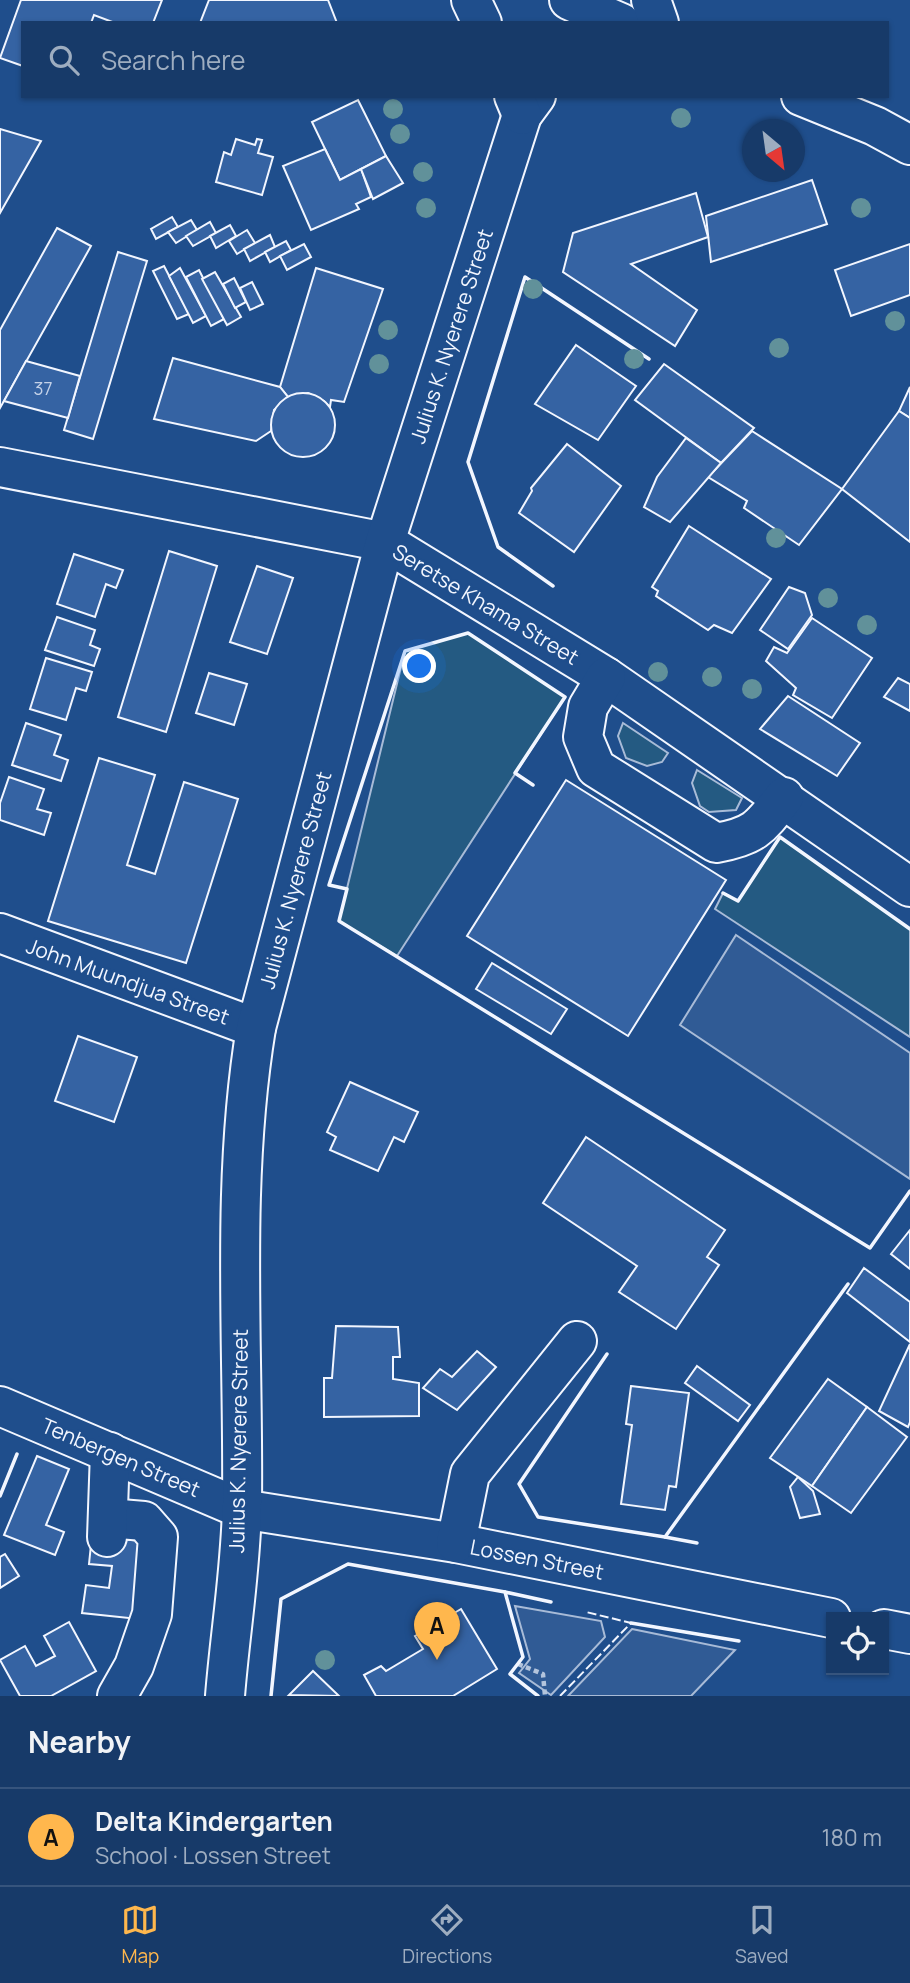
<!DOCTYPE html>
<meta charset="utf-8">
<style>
:root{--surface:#173a69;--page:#20416f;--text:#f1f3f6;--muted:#9eadc0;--line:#36547d;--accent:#ffb74d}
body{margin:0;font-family:Manrope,sans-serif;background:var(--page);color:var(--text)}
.controls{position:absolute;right:21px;bottom:21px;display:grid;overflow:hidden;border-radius:0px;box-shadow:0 2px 5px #0004}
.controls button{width:63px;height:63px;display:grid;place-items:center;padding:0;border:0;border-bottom:2px solid var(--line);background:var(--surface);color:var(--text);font:35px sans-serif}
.compass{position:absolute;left:742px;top:119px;width:63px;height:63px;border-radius:50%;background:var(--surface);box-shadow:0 2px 5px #0004;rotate:151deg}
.you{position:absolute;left:420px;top:667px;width:24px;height:24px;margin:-18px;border:5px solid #fff;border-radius:50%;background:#1a73e8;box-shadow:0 0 0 10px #1a73e833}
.badge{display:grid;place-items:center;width:46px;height:46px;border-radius:50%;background:var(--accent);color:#111;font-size:23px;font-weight:700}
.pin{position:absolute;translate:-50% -58px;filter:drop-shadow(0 2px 4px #0008)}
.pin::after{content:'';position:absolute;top:37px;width:24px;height:21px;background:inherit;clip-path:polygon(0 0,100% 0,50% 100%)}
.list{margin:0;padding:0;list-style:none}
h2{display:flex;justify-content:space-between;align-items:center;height:91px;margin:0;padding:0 28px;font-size:30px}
h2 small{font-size:23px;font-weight:400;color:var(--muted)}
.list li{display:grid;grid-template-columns:46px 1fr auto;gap:21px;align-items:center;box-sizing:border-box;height:98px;padding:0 28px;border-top:2px solid var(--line)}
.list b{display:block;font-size:26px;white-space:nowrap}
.list p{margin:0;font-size:23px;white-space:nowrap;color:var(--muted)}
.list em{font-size:23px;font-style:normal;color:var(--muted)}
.icon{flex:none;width:38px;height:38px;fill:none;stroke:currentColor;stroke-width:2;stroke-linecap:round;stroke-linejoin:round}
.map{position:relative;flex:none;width:910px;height:1696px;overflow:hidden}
.search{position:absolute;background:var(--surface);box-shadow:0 2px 5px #0004;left:21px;right:21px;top:21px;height:77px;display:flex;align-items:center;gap:18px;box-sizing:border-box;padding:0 24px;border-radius:0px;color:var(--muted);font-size:26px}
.sheet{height:189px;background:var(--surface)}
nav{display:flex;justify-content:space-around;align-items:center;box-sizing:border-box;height:98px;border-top:2px solid var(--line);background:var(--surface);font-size:19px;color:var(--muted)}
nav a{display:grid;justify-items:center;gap:4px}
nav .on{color:var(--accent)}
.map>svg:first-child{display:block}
.green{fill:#245a82;stroke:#a8bbd7;stroke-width:2}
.parking{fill:#305b95;stroke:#a8bbd7;stroke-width:2}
.building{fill:#3563a3;stroke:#f2f6ff;stroke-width:2}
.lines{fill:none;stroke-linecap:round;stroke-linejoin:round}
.minor-casing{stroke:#f2f6ff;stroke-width:42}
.major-casing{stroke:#f2f6ff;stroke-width:42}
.path{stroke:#b3c4dc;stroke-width:4.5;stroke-dasharray:5 3.5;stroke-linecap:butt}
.minor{stroke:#1f4e8c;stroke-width:38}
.major{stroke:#1f4e8c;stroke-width:38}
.fence{stroke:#f2f6ff;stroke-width:2;stroke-dasharray:9 3.5;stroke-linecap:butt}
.wall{stroke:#f2f6ff;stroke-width:3.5}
.tree{fill:#61919a}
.labels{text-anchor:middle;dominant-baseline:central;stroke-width:5;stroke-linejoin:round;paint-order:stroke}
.number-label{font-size:18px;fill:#c3d1e8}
.street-label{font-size:21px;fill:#f2f6ff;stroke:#1f4e8c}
</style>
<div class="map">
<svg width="910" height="1696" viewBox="0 0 910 1696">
<rect width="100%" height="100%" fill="#1f4e8c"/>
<g class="green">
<path d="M468,633L565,697L397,956L339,921L405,651Z"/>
<path d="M623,723L668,753L662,762L647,766L626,758L618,736Z"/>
<path d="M697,770L742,798L736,810L709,812L700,806L692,783Z"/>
<path d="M780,837L910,929V1037L715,909L723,893L738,901Z"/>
</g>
<g class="parking">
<path d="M736,935L910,1053V1179L680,1025Z"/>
<path d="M515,1606L601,1621L605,1637L551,1695L519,1673L530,1659Z"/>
<path d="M632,1629L735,1650L691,1696H568Z"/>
</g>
<g class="building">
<path d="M21,0H162L153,23H115L94,15L91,23H23V66L0,58Z"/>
<path d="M209,0H328L337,23H200Z"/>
<path d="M358,100L386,156L340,180L312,122Z"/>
<path d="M0,129L41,141L0,213Z"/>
<path d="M236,139L255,145L257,139L262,140L258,153L273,157L262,195L216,182L224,152L231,155Z"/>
<path d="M325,149L340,180L361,169L371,197L356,204L359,209L311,230L283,166Z"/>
<path d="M386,156L403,183L373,199L361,169Z"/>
<path d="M812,180L827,224L711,262L706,216Z"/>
<path d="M696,193L708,237L631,264L697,310L675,346L563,272L573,233Z"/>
<path d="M172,217L178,227L156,239L151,229Z"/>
<path d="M191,220L197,230L176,243L168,232Z"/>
<path d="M210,222L216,233L193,246L186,236Z"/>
<path d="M230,225L236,236L216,248L210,236Z"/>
<path d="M57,228L91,246L0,408V330Z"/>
<path d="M247,230L255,243L237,254L229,241Z"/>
<path d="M270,235L275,247L250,261L244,249Z"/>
<path d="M286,241L291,250L270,262L265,252Z"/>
<path d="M304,244L311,257L287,270L280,256Z"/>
<path d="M910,244V295L851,316L835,270Z"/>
<path d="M118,252L147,261L93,439L64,430Z"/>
<path d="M164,266L189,314L177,319L153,271Z"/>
<path d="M180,268L206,316L193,323L169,276Z"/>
<path d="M316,268L383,289L344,402L331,400L330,407L324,401L308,393L288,397L280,387Z"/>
<path d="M199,270L224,319L211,326L186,277Z"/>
<path d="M215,272L241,317L227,325L202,279Z"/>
<path d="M234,278L246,302L235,308L223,284Z"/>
<path d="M252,282L263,304L250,310L240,288Z"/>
<path d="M576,345L636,386L598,440L535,404Z"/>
<path d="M173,358L280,387L288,397L274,410L271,431L256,441L154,419Z"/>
<path d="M26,361L80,376L68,418L4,401Z"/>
<path d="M664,364L754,428L721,463L635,400Z"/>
<path d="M910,387V418L899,411Z"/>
<circle cx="303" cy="425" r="32"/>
<path d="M899,411L910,418V542L842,489Z"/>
<path d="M752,431L842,489L799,545L744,508L747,501L708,477Z"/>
<path d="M686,438L721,463L670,522L644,507L657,477Z"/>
<path d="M567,444L621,486L574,552L519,513L532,491L531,488Z"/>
<path d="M689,526L771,579L732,633L714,625L708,630L656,596L658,591L652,587Z"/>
<path d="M169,551L217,566L166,732L118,717Z"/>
<path d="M74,554L123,570L116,588L106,584L95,617L57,604Z"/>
<path d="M257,566L293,578L267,654L230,642Z"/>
<path d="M789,587L805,593L812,615L788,649L760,630Z"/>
<path d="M57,617L95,630L90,645L100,649L94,666L45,650Z"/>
<path d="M812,618L872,658L832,718L793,695L796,688L766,661L774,647L787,653Z"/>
<path d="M46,658L92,672L86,691L76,688L66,720L30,709Z"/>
<path d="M209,673L247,684L234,725L196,713Z"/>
<path d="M898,678L910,684V711L884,697Z"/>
<path d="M788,696L860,743L837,776L760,729Z"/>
<path d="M26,723L61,735L54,755L68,760L61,781L12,765Z"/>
<path d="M99,758L155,775L127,865L155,874L184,782L238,799L186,963L48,921Z"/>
<path d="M9,777L44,789L37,809L51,813L44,835L0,820V803Z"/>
<path d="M566,780L726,880L628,1036L467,936Z"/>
<path d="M492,963L567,1009L551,1034L476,989Z"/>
<path d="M78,1036L137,1057L114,1122L55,1101Z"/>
<path d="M350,1082L418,1112L404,1142L394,1137L378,1171L330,1150L336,1137L327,1132Z"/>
<path d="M586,1137L725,1230L707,1257L719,1265L676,1329L619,1292L637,1266L543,1203Z"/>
<path d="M910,1230V1269L891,1254Z"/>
<path d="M864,1268L910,1302V1342L847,1293Z"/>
<path d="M336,1326L398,1327L400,1357H393V1379L419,1383V1416L324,1417V1378H332Z"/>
<path d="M910,1344V1422L908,1427L879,1411Z"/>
<path d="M477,1351L496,1367L457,1410L423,1388L440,1369L452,1377Z"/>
<path d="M697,1366L750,1405L738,1421L685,1383Z"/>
<path d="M828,1379L867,1407L812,1486L770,1458Z"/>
<path d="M631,1386L689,1393L676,1487L669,1486L665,1510L621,1504L632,1425L626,1424Z"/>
<path d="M867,1407L907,1437L851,1513L812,1486Z"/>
<path d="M37,1456L69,1469L46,1525L64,1532L55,1555L4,1535Z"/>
<path d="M798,1477L813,1491L820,1514L800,1518L790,1487Z"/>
<path d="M92,1535L148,1542L138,1619L82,1613L86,1585L109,1588L112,1566L89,1564Z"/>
<path d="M5,1554L19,1576L0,1588V1557Z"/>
<path d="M461,1609L497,1669L453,1696H376L364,1675L381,1666L386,1671L423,1649L415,1636Z"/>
<path d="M69,1622L96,1671L51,1696H20L0,1660L25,1646L36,1666L55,1656L44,1636Z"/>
<path d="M313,1671L339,1696L289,1695Z"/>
</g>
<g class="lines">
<defs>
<g id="minor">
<path d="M0,467L385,542L606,677L910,887"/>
<path d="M606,677L588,707L583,737L596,768L716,843C755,836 760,828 784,797"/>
<path d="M0,933L256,1028"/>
<path d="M0,1406L242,1509L456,1543L831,1618"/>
<path d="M108,1518L144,1521L158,1537L152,1614L134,1666L117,1696"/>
<path d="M107,1537L110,1452"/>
<path d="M456,1543L470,1474L577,1341"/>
<path d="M884,1629L910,1634"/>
<path d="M225,1696C230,1633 241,1569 242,1505C244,1346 230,1186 256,1028L385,542L522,115L536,96"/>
</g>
<g id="major">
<path d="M471,0L482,23"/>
<path d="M569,0L621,23"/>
<path d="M651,0L659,23"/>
<path d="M514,96L522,115"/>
<path d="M801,96L875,126L910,145"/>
</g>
</defs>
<use href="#minor" class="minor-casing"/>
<use href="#major" class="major-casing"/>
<path class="path" d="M518,1664L543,1674L545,1696"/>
<use href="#minor" class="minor"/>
<use href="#major" class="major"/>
<path class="fence" d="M560,1696L631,1623L586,1612"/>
<g class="wall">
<path d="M553,586L498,547L468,462L525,277L649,359"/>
<path d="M533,785L515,773L565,697L468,633L405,651L329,885L347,889L339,921L870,1248L910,1191"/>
<path d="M723,893L738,901L780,837L910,929"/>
<path d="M607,1354L519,1484L538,1517L665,1537L848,1284"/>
<path d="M0,1496L17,1454"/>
<path d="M665,1537L697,1543"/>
<path d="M505,1592L551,1602"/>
<path d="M631,1623L739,1641"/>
<path d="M271,1696L281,1599L348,1564L505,1592L523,1657L510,1674L538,1696"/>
</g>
</g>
<g class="tree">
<circle cx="393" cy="109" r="10"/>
<circle cx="681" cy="118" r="10"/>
<circle cx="400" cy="134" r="10"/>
<circle cx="423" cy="172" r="10"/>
<circle cx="426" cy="208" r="10"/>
<circle cx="861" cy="208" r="10"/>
<circle cx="533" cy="289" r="10"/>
<circle cx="895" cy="321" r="10"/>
<circle cx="388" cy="330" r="10"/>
<circle cx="779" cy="348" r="10"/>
<circle cx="634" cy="359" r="10"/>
<circle cx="379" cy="364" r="10"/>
<circle cx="776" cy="538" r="10"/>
<circle cx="828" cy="598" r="10"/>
<circle cx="867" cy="625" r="10"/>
<circle cx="658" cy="672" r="10"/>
<circle cx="712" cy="677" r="10"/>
<circle cx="752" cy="689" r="10"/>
<circle cx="325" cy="1660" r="10"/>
</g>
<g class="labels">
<g class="number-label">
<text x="43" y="388">37</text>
</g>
<g class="street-label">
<text transform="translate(451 336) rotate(-72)">Julius K. Nyerere Street</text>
<text transform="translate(486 604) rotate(31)">Seretse Khama Street</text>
<text transform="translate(295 880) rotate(-75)">Julius K. Nyerere Street</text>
<text transform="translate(128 981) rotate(20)">John Muundjua Street</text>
<text transform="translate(238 1441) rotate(-89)">Julius K. Nyerere Street</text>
<text transform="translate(121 1457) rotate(23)">Tenbergen Street</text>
<text transform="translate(537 1559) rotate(11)">Lossen Street</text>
</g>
</g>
</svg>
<div class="controls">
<button><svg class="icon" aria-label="locate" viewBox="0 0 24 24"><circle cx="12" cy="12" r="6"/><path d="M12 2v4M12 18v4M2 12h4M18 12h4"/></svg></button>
</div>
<svg class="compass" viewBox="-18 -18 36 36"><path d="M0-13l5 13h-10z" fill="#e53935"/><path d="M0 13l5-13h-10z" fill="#9eadc0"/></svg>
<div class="you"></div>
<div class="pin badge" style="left:437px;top:1660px">A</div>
<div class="search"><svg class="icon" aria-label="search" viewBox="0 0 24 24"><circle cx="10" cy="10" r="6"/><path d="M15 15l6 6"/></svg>Search here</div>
</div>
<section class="sheet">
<h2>Nearby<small></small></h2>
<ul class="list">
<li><span class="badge">A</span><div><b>Delta Kindergarten</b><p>School · Lossen Street</p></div><em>180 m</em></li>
</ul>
</section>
<nav>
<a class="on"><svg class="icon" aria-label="map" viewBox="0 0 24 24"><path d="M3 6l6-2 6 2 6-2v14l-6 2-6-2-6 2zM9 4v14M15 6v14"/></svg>Map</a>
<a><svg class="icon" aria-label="directions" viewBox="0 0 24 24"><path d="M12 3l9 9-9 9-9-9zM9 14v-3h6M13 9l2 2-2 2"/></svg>Directions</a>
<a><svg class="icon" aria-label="saved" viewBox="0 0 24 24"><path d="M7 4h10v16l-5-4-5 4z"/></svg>Saved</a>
</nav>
